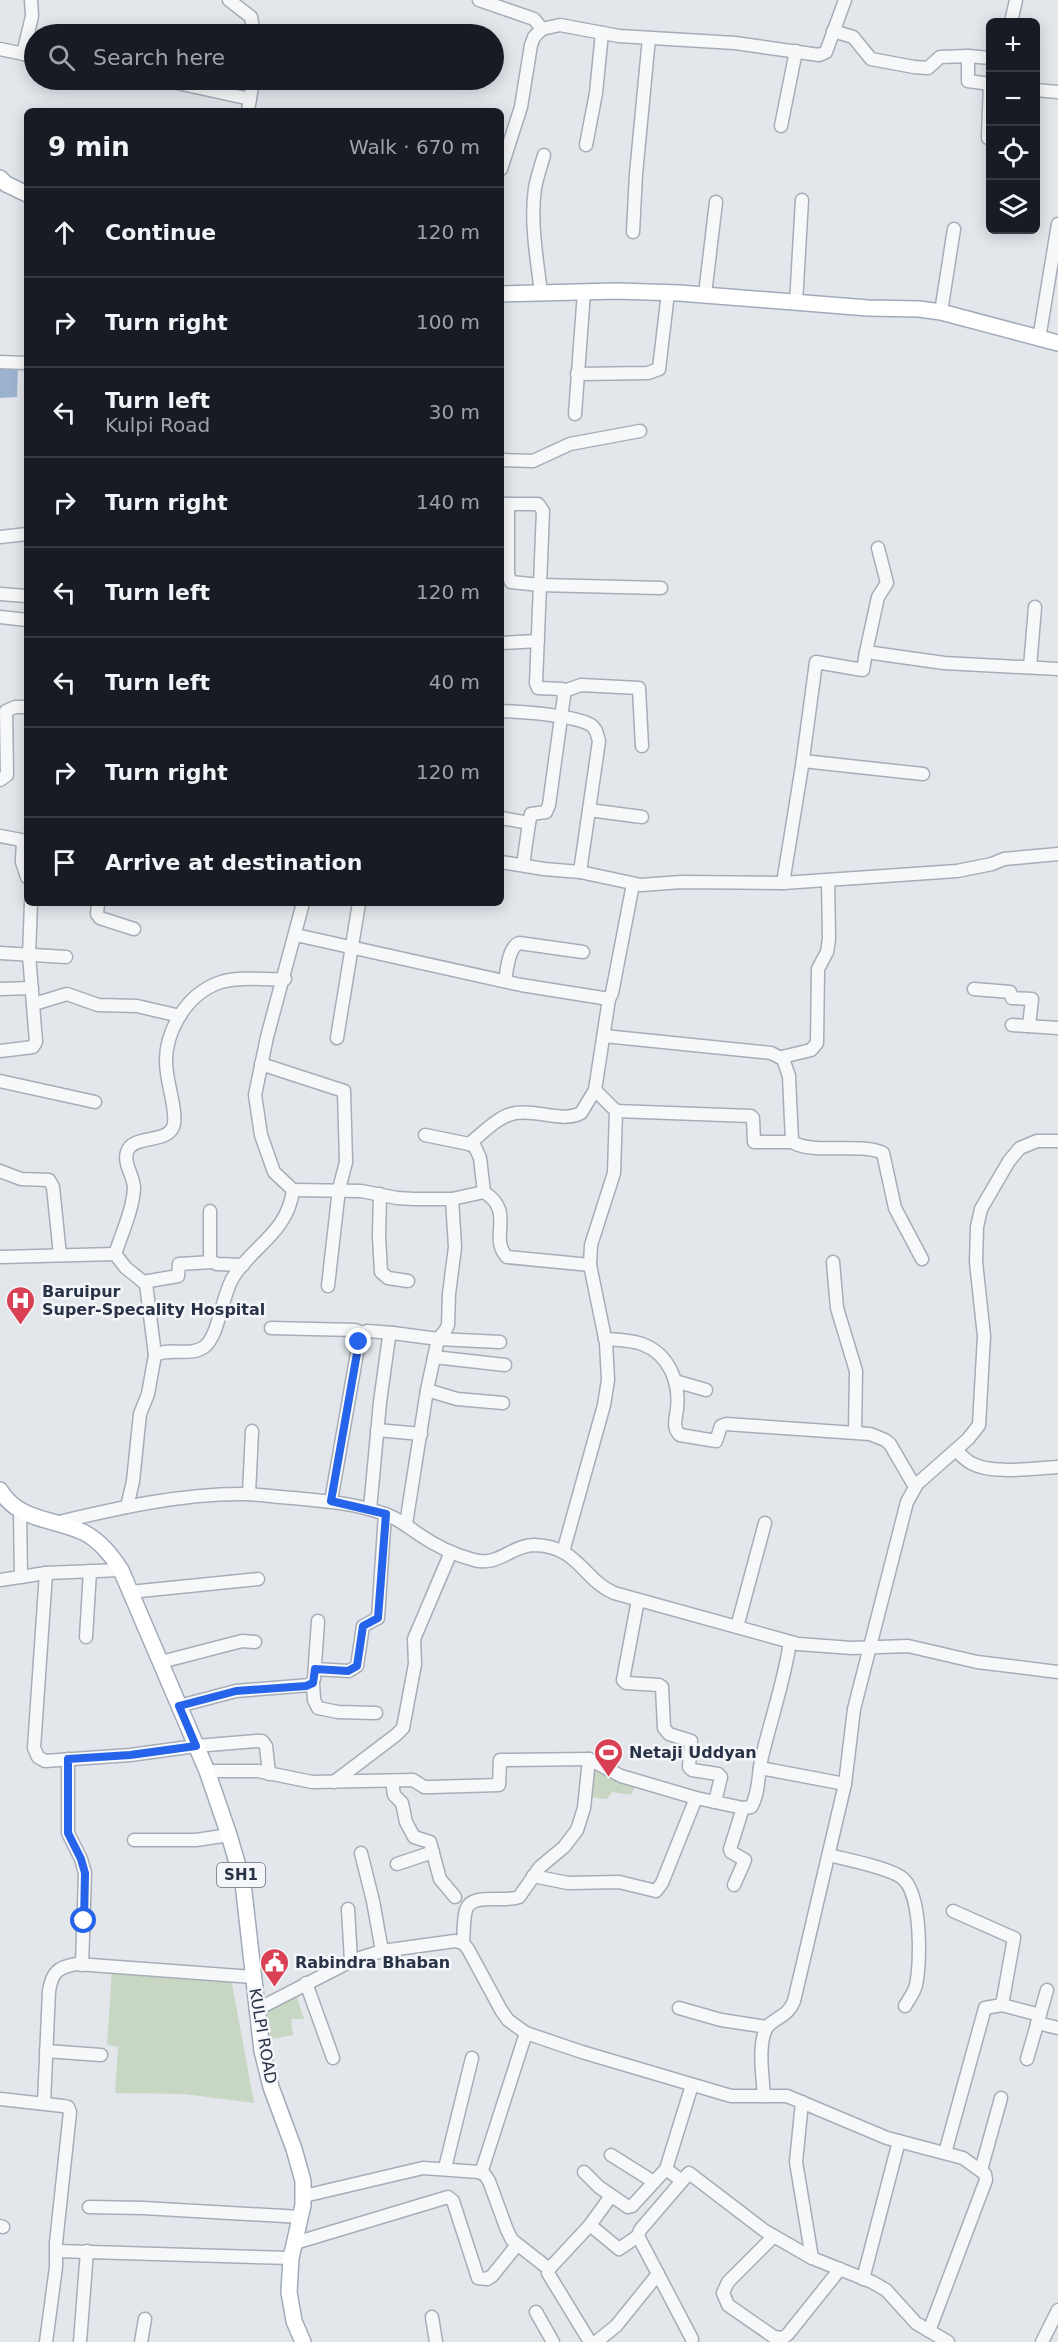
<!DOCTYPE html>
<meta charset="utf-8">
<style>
:root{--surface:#171b24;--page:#242831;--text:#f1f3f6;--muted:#9ea1a6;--line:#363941}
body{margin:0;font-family:"DejaVu Sans",sans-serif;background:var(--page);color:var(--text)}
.controls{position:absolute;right:18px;top:18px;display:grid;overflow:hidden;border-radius:9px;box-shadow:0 3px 15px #0003}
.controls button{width:54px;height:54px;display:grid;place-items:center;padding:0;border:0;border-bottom:2px solid var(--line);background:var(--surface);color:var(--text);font:30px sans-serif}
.stop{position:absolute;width:18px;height:18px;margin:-14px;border:4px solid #2563eb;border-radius:50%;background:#fff}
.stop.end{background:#2563eb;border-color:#fff;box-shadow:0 2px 6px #0008}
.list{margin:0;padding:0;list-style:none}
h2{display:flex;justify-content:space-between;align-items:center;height:78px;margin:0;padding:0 24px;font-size:26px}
h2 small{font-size:20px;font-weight:400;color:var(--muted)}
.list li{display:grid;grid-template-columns:39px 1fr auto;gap:18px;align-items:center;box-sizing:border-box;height:90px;padding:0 24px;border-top:2px solid var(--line)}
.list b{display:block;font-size:22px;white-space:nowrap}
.list p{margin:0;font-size:20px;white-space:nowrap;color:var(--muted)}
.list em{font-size:20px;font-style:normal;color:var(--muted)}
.icon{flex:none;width:33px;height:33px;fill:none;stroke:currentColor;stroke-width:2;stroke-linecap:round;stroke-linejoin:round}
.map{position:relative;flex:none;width:1058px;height:2342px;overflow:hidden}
.search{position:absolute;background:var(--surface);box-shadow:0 3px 15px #0003;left:24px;top:24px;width:480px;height:66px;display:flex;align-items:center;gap:15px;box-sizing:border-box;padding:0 21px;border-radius:33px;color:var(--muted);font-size:22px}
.panel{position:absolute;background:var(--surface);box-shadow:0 3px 15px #0003;left:24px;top:108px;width:480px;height:798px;border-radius:9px}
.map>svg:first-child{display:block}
.green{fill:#c8d7c4}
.water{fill:#9cb3cf}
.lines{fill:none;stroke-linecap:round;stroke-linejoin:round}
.minor-casing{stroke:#a7adb7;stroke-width:15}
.major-casing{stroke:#a2aab9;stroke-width:18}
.minor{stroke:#f7f8fa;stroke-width:12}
.major{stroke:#fff;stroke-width:15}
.route{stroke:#2563eb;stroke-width:8}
.labels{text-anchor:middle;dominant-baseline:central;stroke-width:5;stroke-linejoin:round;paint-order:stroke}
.shield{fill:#f4f6f9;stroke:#666e7c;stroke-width:1.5}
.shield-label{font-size:15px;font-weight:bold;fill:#293347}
.poi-label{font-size:16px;font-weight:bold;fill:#293347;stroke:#f4f6f9;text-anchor:start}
.street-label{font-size:16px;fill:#293347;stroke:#f4f6f9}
</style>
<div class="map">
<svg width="1058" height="2342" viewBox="0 0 1058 2342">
<rect width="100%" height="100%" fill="#e3e7ec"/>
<g class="green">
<path d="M593,1762L616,1765L618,1773L636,1784L631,1795L612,1792L607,1799L586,1797Z"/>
<path d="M112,1968L231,1978L254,2103L184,2094L115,2093L118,2047L107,2045Z"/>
<path d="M296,1994L304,2019H291L293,2035L263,2041V2008Z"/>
</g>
<path class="water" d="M0,366L18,367L17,397L0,398Z"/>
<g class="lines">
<defs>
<g id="minor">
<path d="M229,0L251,17L254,34"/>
<path d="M479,0L534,19L542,29"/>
<path d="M1011,22L1016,0"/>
<path d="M833,31L853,37L871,59L914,67L928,68L940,57L968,56L990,58"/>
<path d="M0,49L34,56"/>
<path d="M23,54L32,16L31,0"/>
<path d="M968,56V81L990,84"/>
<path d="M164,80L250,99"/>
<path d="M1036,90L1058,92"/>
<path d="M248,111L253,80"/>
<path d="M781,126L796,51"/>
<path d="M988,138L990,84"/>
<path d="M586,145L596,93L602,33"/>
<path d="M501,169L521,107L531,45L534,37L542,29L560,25L619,36L735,43L819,55L826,52L845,0"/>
<path d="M633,232L636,174L649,38"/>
<path d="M541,293C537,259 530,222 535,188C537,177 541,166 544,155"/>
<path d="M705,294L716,202"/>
<path d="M796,303L802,200"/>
<path d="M941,312L954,229"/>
<path d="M1039,339L1058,224"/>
<path d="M0,362L27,363"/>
<path d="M577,374L648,373L659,369L668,293"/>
<path d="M575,414L584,292"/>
<path d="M501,460L533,461L570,444L640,431"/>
<path d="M501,504H538L543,511L536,683L538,688L562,689L564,696L549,805L546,812L531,814L529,823L501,818"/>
<path d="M508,504V575L511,582L540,585L661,588"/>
<path d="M0,537L27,534"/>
<path d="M878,548L887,583L878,597L866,652L944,663L1058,669"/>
<path d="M0,594L27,596"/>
<path d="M0,617L27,620"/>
<path d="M501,643L538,641"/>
<path d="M1030,667L1035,607"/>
<path d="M564,691L581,685L639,688L642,746"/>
<path d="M501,711C522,712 573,715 591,725C597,729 597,735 599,741L580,872"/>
<path d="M803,761L923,774"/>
<path d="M0,780L7,775L6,711L15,707H27"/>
<path d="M589,810L642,817"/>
<path d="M0,836L27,841"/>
<path d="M23,841L22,862L27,877"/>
<path d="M501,862L544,869L580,872L641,885L681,882L783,883L957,871L992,864L1004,859L1058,854"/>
<path d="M523,865L529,823"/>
<path d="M783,883L802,766L816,662L863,670L866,652"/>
<path d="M98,903L97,914L100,918L134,929"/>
<path d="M296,935L521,985L609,999"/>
<path d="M0,953L66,957"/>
<path d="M505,981C507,970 508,948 519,943L583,952"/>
<path d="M0,989L32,988"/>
<path d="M974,989L1010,992L1012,998L1032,999L1029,1026"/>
<path d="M34,1004L67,994L98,1005L137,1006L180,1016"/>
<path d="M1012,1025L1058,1028"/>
<path d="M604,1036L771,1053L783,1059L789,1076L792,1142C814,1155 859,1142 883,1153L895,1208L922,1259"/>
<path d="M337,1038L359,903"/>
<path d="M0,1051L33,1047L36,1042L29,955L31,903"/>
<path d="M782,1057L811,1050L817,1043L818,969L827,952L829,939L828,880"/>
<path d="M261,1064L344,1091L346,1162L339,1189L328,1286"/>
<path d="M0,1081L95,1102"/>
<path d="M616,1111L751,1116L753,1118L754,1142H792"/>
<path d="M425,1135L469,1144L475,1147L480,1158L484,1192"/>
<path d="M469,1144C482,1134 499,1115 516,1113C536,1109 562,1123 581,1113L595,1090L609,999L612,993L633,884"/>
<path d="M0,1171L21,1179L49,1180L53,1187L60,1255"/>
<path d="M293,1190L361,1191L397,1198L414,1199H452L484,1192C516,1212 488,1237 507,1257L590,1265"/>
<path d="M380,1194L379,1236L381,1272L388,1278L408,1281"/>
<path d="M210,1211V1261L217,1264L243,1265"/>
<path d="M115,1254C122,1233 133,1209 134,1188C134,1176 123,1164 127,1152C133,1134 166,1144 173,1127C178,1116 168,1085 167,1073C161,1036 185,994 221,982C240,976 265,980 285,979"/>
<path d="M115,1254L126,1268L146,1284L155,1355"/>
<path d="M0,1257L115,1254"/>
<path d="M833,1262L837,1308L856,1371L855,1432"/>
<path d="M143,1282L178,1276L179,1264L213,1262"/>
<path d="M271,1328L355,1330L363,1333"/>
<path d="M605,1339C616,1340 631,1340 642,1344C669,1354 680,1382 677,1409C676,1418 672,1428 680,1435L716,1441L721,1426L726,1424L870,1434L885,1440L890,1444L915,1487"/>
<path d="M434,1357L505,1365"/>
<path d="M675,1381L706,1390"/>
<path d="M427,1390L457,1399L503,1403"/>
<path d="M377,1430L421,1434"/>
<path d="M956,1450C960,1454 965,1460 971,1463C992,1475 1034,1468 1058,1467"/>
<path d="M249,1494L252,1431"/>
<path d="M331,1501L360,1336L367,1331L393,1333"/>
<path d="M127,1507L133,1481L140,1414L148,1394L155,1355C170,1347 190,1357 204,1347C219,1337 222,1293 234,1276C253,1246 288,1232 293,1190L274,1172L261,1135L255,1095L267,1037L303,903"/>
<path d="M370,1509L380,1402L389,1337L393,1333L438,1339L500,1342"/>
<path d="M20,1511L21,1577"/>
<path d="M55,1523C118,1508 182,1493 247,1494C262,1495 278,1497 293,1498C324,1501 352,1503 382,1513C395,1517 406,1525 417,1533C434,1545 455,1555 474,1560C498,1567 512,1545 534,1545C579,1546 582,1579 614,1593L798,1644L852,1648L908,1646L977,1662L1058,1672"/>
<path d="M406,1524L427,1390L438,1339L445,1331L448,1325L449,1294L455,1247L452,1199"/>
<path d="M563,1552L604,1405L608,1380L606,1343L590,1265L591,1245L614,1173L616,1111L595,1090"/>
<path d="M46,1573L34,1748L38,1757L45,1761L130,1755L196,1746L257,1741H262L266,1746L269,1774"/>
<path d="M0,1580L46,1573L121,1570"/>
<path d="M130,1592L258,1579"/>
<path d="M638,1600L623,1680L626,1683L659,1685L662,1687L664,1728L669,1734L691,1741L689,1767L692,1770L718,1774L721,1777L715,1802"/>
<path d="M737,1627L765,1523"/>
<path d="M86,1637L90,1571"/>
<path d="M161,1662L242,1641L255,1642"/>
<path d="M315,1669L349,1671L357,1666L363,1626L378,1618L385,1514"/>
<path d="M313,1683L314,1700L318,1708L338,1712L376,1713"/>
<path d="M179,1706L236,1691L310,1685L314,1679L318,1621"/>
<path d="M68,1759V1833L81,1859L85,1873L82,1965"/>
<path d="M760,1768L845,1784"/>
<path d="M207,1771H258L312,1782L413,1780L424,1787H431L499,1785L500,1760L589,1759"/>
<path d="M392,1781L394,1795L402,1803L406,1822L414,1837L430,1842L440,1879L455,1897"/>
<path d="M334,1782L396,1735L403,1728L415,1664L414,1639L451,1552"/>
<path d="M134,1840H196L229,1835"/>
<path d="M361,1853L373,1901L382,1951"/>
<path d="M829,1855C848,1860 886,1867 901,1877C922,1891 921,1962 916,1985C914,1993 909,1999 905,2006"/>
<path d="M397,1864L433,1852"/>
<path d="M533,1876L568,1883L619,1882L656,1891L662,1883L696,1798L743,1808L751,1807C759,1794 758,1776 761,1761C770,1721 784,1683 790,1642"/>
<path d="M734,1885L745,1860L731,1852L730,1849L743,1808"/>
<path d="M348,1909L351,1961"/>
<path d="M953,1911L1014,1938L1002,2005"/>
<path d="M463,1943C464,1933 463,1920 466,1910C471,1892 505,1903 519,1897L540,1867L564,1847L577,1830L584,1808L589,1759L621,1776L696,1798"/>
<path d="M306,1983L333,2058"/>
<path d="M679,2008L721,2020L767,2027"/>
<path d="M256,2010L351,1961L382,1951L455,1941L463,1943L468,1949L501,2010L508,2020L526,2033L582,2052L731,2096H787L887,2138L963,2158L985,2174L986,2180L929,2331"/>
<path d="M1037,2023L1058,2028"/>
<path d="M46,2051L101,2055"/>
<path d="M1027,2059L1047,1990"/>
<path d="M764,2096C763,2079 756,2036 770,2024C780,2016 789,2014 794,2001L845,1784L854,1709L907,1502L917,1484L968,1439L979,1425L984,1336L976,1262L977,1227L981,1209L1009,1161L1020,1148L1037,1141H1058"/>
<path d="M0,2099L63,2106L68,2107L70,2112L56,2243V2267L46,2342"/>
<path d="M802,2102L796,2162L812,2258"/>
<path d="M44,2103L49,1991C52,1972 58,1967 77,1964L253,1977"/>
<path d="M945,2153L985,2008L1002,2005L1040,2015"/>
<path d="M611,2155L654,2182"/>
<path d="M445,2168L472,2058"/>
<path d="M666,2169L692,2085"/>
<path d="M981,2170L1001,2098"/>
<path d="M584,2172L599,2187L628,2207L632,2206L666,2169L682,2181"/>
<path d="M481,2173L526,2033"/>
<path d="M304,2196L423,2168L479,2172L485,2175L489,2181L507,2230L512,2240L549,2269"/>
<path d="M89,2207L143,2208L301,2217"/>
<path d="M590,2225L619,2249L638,2236"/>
<path d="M0,2226L3,2227"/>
<path d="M774,2236L728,2282L723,2293L728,2305L774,2337L783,2338L788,2334L840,2269"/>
<path d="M295,2243L448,2197L453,2201L478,2278L487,2279L492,2276L517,2245"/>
<path d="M57,2251L291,2258"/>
<path d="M658,2274L692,2339"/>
<path d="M863,2279L899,2141"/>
<path d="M536,2312L553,2342"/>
<path d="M432,2317L436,2342"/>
<path d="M80,2342L87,2251"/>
<path d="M141,2342L145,2319"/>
<path d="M590,2342L548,2273L549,2269L590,2225L611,2196"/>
<path d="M596,2342L616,2326L658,2274L638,2236L640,2230L689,2173L765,2231L812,2258L872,2282L886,2290L916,2323L948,2342"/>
<path d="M1042,2342L1058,2310"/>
</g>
<g id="major">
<path d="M0,178L6,184L27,194"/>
<path d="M501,294L617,291L679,293L868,308L919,309L941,312L1058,343"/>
<path d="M0,1490C19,1522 55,1518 85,1533C101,1542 111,1555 121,1570L207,1771L229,1835L243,1883L262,2051L271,2087L294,2149L303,2181V2205L291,2258L289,2292L294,2321L303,2342"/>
</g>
</defs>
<use href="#minor" class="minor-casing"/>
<use href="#major" class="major-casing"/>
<use href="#minor" class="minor"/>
<use href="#major" class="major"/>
</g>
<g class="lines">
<path class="route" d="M84,1921L85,1873L81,1859L68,1833V1759L130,1755L196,1746L179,1706L236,1691L306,1686L313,1683L315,1669L348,1671L357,1666L363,1626L378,1618L386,1514L331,1501L359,1342"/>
</g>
<defs>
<symbol id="hospital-pin" viewBox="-11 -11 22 30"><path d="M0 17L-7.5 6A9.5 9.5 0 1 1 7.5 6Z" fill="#da4053" stroke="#f4f6f9"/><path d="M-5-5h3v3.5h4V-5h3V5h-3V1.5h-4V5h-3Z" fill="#fff"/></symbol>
<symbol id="stadium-pin" viewBox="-11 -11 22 30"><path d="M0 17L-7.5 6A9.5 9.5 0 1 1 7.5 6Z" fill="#da4053" stroke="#f4f6f9"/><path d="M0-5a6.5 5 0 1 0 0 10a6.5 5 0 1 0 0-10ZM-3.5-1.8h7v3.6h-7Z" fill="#fff"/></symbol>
<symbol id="civic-pin" viewBox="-11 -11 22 30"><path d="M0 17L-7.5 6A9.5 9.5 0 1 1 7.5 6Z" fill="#da4053" stroke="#f4f6f9"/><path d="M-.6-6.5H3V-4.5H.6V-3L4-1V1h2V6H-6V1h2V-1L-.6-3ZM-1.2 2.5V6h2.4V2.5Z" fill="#fff"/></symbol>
</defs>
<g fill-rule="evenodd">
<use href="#hospital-pin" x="4" y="1284" width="33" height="45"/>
<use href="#stadium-pin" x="592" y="1736" width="33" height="45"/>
<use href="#civic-pin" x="258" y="1946" width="33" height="45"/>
</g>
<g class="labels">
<rect class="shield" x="217" y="1863" width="48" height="24" rx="4.5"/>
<g class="shield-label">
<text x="241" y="1875">SH1</text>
</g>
<g class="poi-label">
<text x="42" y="1291">Baruipur<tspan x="42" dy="18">Super-Specality Hospital</tspan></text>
<text x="629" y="1752">Netaji Uddyan</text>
<text x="295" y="1962">Rabindra Bhaban</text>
</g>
<g class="street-label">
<text transform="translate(263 2036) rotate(80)">KULPI ROAD</text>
</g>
</g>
</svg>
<div class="controls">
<button>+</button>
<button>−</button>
<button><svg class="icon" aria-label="locate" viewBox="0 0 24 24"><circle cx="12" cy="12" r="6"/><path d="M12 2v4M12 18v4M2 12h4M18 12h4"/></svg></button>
<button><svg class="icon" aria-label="layers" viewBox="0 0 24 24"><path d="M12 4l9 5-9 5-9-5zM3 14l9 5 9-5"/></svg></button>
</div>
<div class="stop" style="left:84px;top:1921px"></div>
<div class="stop end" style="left:359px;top:1342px"></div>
<div class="search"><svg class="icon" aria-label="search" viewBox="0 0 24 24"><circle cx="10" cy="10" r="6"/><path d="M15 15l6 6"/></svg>Search here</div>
<section class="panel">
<h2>9 min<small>Walk · 670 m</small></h2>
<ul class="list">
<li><svg class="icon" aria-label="ahead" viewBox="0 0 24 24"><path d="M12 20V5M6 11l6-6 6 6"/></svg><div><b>Continue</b></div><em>120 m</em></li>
<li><svg class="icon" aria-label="right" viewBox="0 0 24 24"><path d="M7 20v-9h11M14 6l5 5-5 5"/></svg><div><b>Turn right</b></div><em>100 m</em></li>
<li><svg class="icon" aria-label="left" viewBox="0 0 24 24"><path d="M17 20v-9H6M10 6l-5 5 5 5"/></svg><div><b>Turn left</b><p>Kulpi Road</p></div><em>30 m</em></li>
<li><svg class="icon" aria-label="right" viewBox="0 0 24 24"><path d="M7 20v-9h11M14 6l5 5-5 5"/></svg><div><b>Turn right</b></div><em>140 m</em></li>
<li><svg class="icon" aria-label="left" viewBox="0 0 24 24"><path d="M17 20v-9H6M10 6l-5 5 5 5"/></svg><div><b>Turn left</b></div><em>120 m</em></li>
<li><svg class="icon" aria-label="left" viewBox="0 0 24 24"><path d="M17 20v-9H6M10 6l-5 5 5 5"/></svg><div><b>Turn left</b></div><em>40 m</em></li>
<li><svg class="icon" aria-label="right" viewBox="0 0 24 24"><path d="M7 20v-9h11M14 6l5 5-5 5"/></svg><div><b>Turn right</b></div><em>120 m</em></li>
<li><svg class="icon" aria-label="arrive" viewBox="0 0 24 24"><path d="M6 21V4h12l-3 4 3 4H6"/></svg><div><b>Arrive at destination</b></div></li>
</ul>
</section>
</div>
